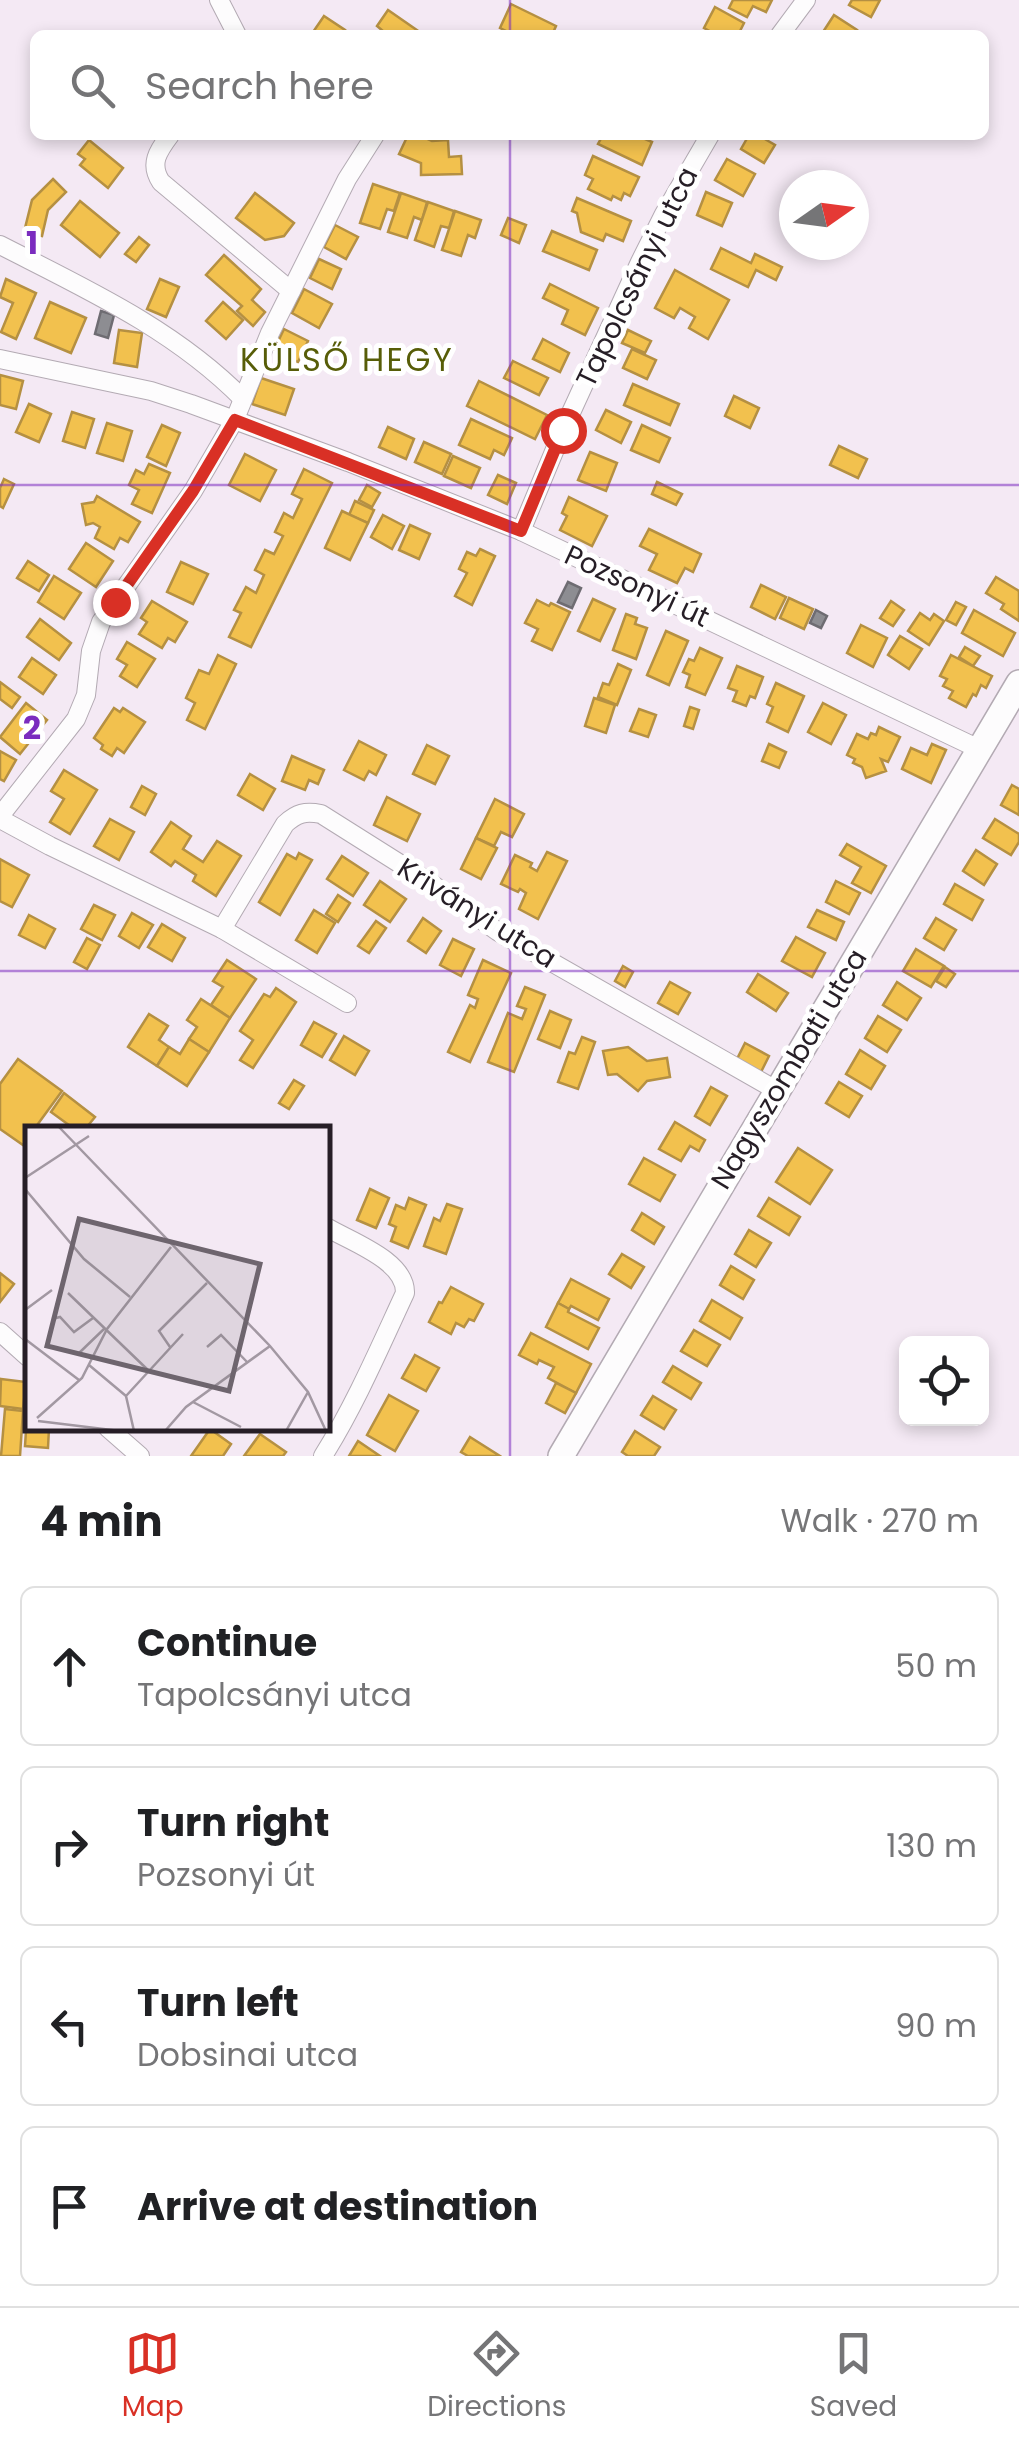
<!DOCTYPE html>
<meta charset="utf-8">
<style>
:root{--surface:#fff;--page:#f6f6f6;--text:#202124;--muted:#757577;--line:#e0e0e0;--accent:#d93025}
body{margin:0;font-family:Poppins,sans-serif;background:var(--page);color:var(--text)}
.controls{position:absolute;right:30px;bottom:30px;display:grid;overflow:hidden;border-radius:15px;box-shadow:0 5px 15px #0003}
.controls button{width:90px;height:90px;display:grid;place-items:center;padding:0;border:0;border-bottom:2px solid var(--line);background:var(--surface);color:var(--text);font:50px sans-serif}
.compass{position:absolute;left:779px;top:170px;width:90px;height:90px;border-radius:50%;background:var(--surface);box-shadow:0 5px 15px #0003;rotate:76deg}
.stop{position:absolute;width:30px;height:30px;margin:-22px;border:8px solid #d93025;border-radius:50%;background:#fff}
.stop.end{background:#d93025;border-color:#fff;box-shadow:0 2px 10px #0008}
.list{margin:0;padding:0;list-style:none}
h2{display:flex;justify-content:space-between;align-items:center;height:130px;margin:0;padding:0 40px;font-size:42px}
h2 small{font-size:32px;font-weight:400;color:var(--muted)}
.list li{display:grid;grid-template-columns:65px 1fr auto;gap:30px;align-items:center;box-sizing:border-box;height:160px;margin:0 20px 20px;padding:0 20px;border:2px solid var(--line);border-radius:15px}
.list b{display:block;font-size:38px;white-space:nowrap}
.list p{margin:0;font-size:32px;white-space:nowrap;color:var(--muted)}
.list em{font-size:32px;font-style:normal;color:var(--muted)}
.icon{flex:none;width:55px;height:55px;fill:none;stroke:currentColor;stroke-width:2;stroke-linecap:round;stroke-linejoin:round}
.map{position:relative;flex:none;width:1019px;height:1456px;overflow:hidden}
.search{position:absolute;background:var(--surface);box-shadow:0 5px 15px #0003;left:30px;right:30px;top:30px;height:110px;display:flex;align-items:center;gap:25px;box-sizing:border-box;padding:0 35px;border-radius:15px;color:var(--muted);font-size:38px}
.sheet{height:850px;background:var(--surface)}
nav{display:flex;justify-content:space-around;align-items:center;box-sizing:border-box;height:140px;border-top:2px solid var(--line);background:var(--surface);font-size:28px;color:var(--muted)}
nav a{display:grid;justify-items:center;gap:5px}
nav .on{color:var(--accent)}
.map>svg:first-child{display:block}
.homes{fill:#f2c14e;stroke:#b59042;stroke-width:2.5}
.industry{fill:#8d8d92;stroke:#6e6c72;stroke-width:2.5}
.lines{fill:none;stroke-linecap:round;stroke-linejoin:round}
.street-casing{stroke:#b3aab3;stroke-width:20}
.secondary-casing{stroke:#b3aab3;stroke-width:28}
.street{stroke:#fdfcfd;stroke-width:18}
.secondary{stroke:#fdfcfd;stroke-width:25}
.route{stroke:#d93025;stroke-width:12}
.grid{fill:none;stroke:#7b2cbf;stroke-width:2.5;stroke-opacity:0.55}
.labels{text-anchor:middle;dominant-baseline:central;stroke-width:10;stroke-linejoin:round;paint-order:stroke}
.street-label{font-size:28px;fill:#261e26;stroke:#fff}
.quarter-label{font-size:32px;letter-spacing:2.5px;fill:#575d08;stroke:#fff}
.inset-road{fill:none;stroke:#a298a2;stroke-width:2.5}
.view{fill:#6e656e;fill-opacity:0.15;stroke:#6e656e;stroke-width:5}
.inset-edge{fill:none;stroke:#261e26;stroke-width:5}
.grid-label{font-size:32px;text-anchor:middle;font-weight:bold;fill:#7b2cbf;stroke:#fff;stroke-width:10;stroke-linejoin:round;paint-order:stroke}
</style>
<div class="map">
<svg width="1019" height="1456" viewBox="0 0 1019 1456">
<rect width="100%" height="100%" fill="#f4e9f4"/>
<g class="homes">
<path d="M733,0H772L766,12L753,6L747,17L729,8Z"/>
<path d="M852,0H880L871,17L849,5Z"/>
<path d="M511,4L556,26L552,35H514L500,28Z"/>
<path d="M715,7L744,23L738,35H717L704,28Z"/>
<path d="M388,10L424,35H381L383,31L377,26Z"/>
<path d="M834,15L857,30L854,35H821Z"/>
<path d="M324,16L345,30L342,35H318L313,32Z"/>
<path d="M408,135H419L432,141L448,140L449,157L461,156L462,174L421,175V163L399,154Z"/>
<path d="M603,135H636L652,142L642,165L598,144Z"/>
<path d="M749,135H758L775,145L764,163L741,149Z"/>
<path d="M89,140L123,168L108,188L80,165L85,159L78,154Z"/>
<path d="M593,156L639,177L630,196L624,193L621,200L613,196L611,200L588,189L593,179L585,175Z"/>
<path d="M727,159L755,174L743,196L715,180Z"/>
<path d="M53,179L66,192L48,210L42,236L24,232L32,200Z"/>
<path d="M373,184L400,193L394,211L387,209L380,229L360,223Z"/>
<path d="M706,192L732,203L722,226L697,215Z"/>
<path d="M255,193L294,223L284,236L265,240L236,218Z"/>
<path d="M401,193L427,202L422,220L414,217L407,238L388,232Z"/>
<path d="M577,198L631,221L623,241L606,234L603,241L581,232L577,213L572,211Z"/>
<path d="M80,201L119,233L100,257L61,225Z"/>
<path d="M428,202L454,211L449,228L441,226L434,247L415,240Z"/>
<path d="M455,211L481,220L475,238L468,235L461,256L442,250Z"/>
<path d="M508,218L526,225L519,243L501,235Z"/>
<path d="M335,225L358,237L346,259L324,247Z"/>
<path d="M552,231L597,250L589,270L543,251Z"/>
<path d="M139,237L149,245L136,262L125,254Z"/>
<path d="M721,248L751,263L755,254L782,267L776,280L756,270L748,287L711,269Z"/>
<path d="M224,255L261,289L252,300L265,312L253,326L237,311L242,306L206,275Z"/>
<path d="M319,259L341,269L332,289L310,278Z"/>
<path d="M675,270L729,300L708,339L689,328L695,317L680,308L674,318L655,308Z"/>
<path d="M6,279L36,293L16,339L1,332L13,303L0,297Z"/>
<path d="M160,279L179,287L166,317L147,309Z"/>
<path d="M550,284L598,308L585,335L562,324L568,310L543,298Z"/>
<path d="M304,289L332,304L319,328L292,313Z"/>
<path d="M50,302L86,318L71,353L35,338Z"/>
<path d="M223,302L243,320L226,339L206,321Z"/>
<path d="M284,329L308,341L298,362L274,350Z"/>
<path d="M119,330L142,333L137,367L114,363Z"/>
<path d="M628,330L651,341L645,353L622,343Z"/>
<path d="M543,339L569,353L560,372L533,359Z"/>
<path d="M632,349L656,360L647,379L623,368Z"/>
<path d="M513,361L548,378L539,395L504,378Z"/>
<path d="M0,375L23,381L16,409L0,405Z"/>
<path d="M261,378L294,389L285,415L252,404Z"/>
<path d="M479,381L547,415L535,439L467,406Z"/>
<path d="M633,384L679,404L670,425L624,405Z"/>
<path d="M734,396L759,408L750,428L725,416Z"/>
<path d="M29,404L51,414L39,442L16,432Z"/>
<path d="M606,410L631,422L621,443L596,430Z"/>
<path d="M72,412L94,419L85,448L63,441Z"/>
<path d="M471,419L512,438L504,455L494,450L490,459L459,445Z"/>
<path d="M107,423L132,431L123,461L97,453Z"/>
<path d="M162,425L180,433L166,466L147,457Z"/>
<path d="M642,425L670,438L659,462L631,450Z"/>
<path d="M388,427L414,439L406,459L379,447Z"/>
<path d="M424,442L451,454L442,474L415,462Z"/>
<path d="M839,446L867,459L858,478L830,465Z"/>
<path d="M590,452L617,463L606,491L578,480Z"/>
<path d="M245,454L276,470L260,501L229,485Z"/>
<path d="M453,456L480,468L471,488L444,476Z"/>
<path d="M149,464L170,473L152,513L132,504L139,490L129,485L136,470L144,474Z"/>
<path d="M304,469L332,483L251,647L229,637L241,613L234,610L246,587L256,593L264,575L255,570L265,550L274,554L283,536L275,532L284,513L293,518L302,499L292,494Z"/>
<path d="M498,475L516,483L507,504L488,495Z"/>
<path d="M4,479L14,484L3,508L0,506V488Z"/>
<path d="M657,482L682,494L676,505L652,494Z"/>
<path d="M367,485L380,493L372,507L359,500Z"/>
<path d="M97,496L140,522L128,542L120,538L114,549L95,538L100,527L93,523L86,525L82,504L94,502Z"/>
<path d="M569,497L607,516L592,546L560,530L567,516L562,513Z"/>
<path d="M355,501L374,510L368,523L349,515Z"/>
<path d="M342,511L368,523L350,560L325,548Z"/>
<path d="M383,515L404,526L392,549L371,537Z"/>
<path d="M410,525L430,534L419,559L399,550Z"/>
<path d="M649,529L701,554L693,572L685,568L677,583L649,570L657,554L640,546Z"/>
<path d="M86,543L113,561L96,587L69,569Z"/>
<path d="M480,549L495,556L472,605L455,596L467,573L459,569L467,552L476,556Z"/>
<path d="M28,561L49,575L39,591L17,578Z"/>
<path d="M181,562L208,574L193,604L167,592Z"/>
<path d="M54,576L81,593L64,619L38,602Z"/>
<path d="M996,577L1019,591V621L1001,609L1004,604L986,593Z"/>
<path d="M761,585L786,597L775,619L751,607Z"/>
<path d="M789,598L813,609L804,629L780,618Z"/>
<path d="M593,599L615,609L600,641L578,631Z"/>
<path d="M537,600L549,606L551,603L570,612L552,650L532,641L538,629L525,623Z"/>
<path d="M152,601L187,622L175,642L168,638L162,648L139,634L147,622L141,618Z"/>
<path d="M891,601L904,610L893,626L880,618Z"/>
<path d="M956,602L966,607L956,625L946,620Z"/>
<path d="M974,610L1015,633L1003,656L962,633Z"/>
<path d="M920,613L930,620L934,614L944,621L929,645L908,631Z"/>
<path d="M626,614L637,618L635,624L647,628L636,659L613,650Z"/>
<path d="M40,619L71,643L59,660L27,637Z"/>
<path d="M861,625L887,638L873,667L847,653Z"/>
<path d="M666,631L688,641L669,685L647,675Z"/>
<path d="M900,636L922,649L909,669L888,655Z"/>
<path d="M127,642L155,659L137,687L120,676L127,665L117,659Z"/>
<path d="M965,647L980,656L973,666L959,657Z"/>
<path d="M700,648L722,658L705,695L686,687L690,675L683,672L689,659L694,661Z"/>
<path d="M218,655L236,664L205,729L187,720L195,703L186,698L199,670L209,674Z"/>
<path d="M951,655L992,676L986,688L981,685L976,696L973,694L966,707L949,698L953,691L943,686L947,679L940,676Z"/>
<path d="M32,658L56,675L43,694L19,677Z"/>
<path d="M618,664L631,670L617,705L598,697L603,683L609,685Z"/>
<path d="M737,666L763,677L755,698L750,696L746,706L733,701L737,691L728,688Z"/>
<path d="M0,682L20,697L12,708L0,699Z"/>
<path d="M776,683L804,696L788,732L767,722L773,707L767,704Z"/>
<path d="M594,698L615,705L606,733L585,726Z"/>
<path d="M26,703L47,720L20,754L0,737Z"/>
<path d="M823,703L846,715L831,744L808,732Z"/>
<path d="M690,707L699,710L693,729L684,726Z"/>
<path d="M114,708L120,712L123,708L145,722L124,753L117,748L112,756L101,749L103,745L94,738Z"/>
<path d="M639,709L656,715L648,737L630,731Z"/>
<path d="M879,727L900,737L888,762L881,759L886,771L866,778L862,767L853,763L855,759L847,755L857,734L868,739L871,733L876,735Z"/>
<path d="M359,741L386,755L376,775L369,771L364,780L344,770Z"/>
<path d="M769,744L786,752L779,768L762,761Z"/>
<path d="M932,744L946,750L931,783L902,769L911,748L927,755Z"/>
<path d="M427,745L449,756L435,784L413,774Z"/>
<path d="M0,751L16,760L4,781L0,779Z"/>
<path d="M292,756L324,770L318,784L309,780L305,790L282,781Z"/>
<path d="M64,770L97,790L70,834L50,822L64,799L51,791Z"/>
<path d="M250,774L275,789L263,810L238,795Z"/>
<path d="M1012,785L1019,789V815L1001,805Z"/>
<path d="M142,786L156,794L145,815L131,807Z"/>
<path d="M387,797L420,814L407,841L374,825Z"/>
<path d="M495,799L524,814L512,837L501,832L494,846L476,838Z"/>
<path d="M110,819L134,832L119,860L94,846Z"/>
<path d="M995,819L1019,834V842L1011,855L983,838Z"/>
<path d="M171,822L191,836L183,849L203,862L217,841L241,856L216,896L193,881L196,875L175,861L171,866L151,852Z"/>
<path d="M476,838L497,848L481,879L461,869Z"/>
<path d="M847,844L886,866L871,893L852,883L861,867L840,855Z"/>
<path d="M976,850L997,864L984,885L963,871Z"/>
<path d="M547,852L567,861L538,919L519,909L526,893L520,889L518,892L501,884L515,855L532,863L530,867L537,871Z"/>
<path d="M299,853L312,860L280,915L259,902L287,854L296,859Z"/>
<path d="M342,856L368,873L353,896L327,879Z"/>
<path d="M0,859L29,875L12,907L0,901Z"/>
<path d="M380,881L406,899L390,922L364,905Z"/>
<path d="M836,881L860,893L849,914L826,902Z"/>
<path d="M955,884L983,900L972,920L944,904Z"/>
<path d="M338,895L350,903L338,922L326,914Z"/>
<path d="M94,905L115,915L102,940L81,929Z"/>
<path d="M314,910L335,923L317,953L296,940Z"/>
<path d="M817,910L844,922L836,940L808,927Z"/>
<path d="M132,913L153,925L139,948L119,936Z"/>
<path d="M29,915L55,929L45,948L19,935Z"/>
<path d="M423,918L441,931L426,953L408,941Z"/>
<path d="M936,918L956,930L944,950L924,938Z"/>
<path d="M376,921L386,928L369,953L358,946Z"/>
<path d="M162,924L185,938L172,961L148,947Z"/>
<path d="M796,937L825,953L812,977L782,961Z"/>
<path d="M87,938L100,945L87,969L74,962Z"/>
<path d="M453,939L474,949L461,976L440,965Z"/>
<path d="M916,949L944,966L931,987L903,971Z"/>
<path d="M227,960L256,979L230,1018L211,1005L223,987L213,981Z"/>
<path d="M483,960L511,973L470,1062L448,1052L470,1005L475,1008L478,999L468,995Z"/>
<path d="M623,966L633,972L625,987L615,981Z"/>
<path d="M945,967L955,974L946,987L936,981Z"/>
<path d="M758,974L788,993L776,1011L747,992Z"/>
<path d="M670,982L690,993L678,1014L658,1003Z"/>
<path d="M897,982L921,998L907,1020L883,1005Z"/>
<path d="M525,987L545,995L514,1072L488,1062L508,1013L522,1019L526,1009L517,1006Z"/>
<path d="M276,988L296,1002L253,1068L240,1060L253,1040L240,1031L264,994L270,997Z"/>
<path d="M201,999L230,1018L209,1052L189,1039L197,1027L187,1020Z"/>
<path d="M550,1011L571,1020L560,1048L538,1039Z"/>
<path d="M149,1014L168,1026L159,1040L169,1047L157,1066L128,1047Z"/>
<path d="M878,1016L901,1030L887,1052L865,1038Z"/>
<path d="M314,1022L336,1034L322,1057L301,1045Z"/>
<path d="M344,1036L369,1051L355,1075L330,1060Z"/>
<path d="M582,1037L595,1042L578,1089L558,1082L569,1052L575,1054Z"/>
<path d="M189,1039L209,1052L187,1086L157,1066L169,1047L180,1054Z"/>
<path d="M745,1043L769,1056L760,1074L736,1061Z"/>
<path d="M628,1047L647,1061L667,1058L670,1077L647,1081L638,1091L617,1074L608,1075L603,1051Z"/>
<path d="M860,1050L885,1066L871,1089L846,1074Z"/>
<path d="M18,1059L62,1091L35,1128H28V1139L23,1145L0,1129V1084Z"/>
<path d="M294,1080L304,1086L289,1109L279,1103Z"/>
<path d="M839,1082L862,1096L849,1117L826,1103Z"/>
<path d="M711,1087L727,1096L710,1125L695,1116Z"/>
<path d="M64,1093L95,1117L86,1128H73L51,1112Z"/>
<path d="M675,1122L705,1140L699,1151L690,1146L681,1161L659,1149Z"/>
<path d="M798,1148L832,1170L810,1204L776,1182Z"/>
<path d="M644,1158L675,1175L660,1201L629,1184Z"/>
<path d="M370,1189L389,1198L376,1228L357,1220Z"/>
<path d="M409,1198L426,1205L408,1248L391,1241L396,1227L389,1224L396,1205L405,1209Z"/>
<path d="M769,1198L800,1217L789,1235L758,1216Z"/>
<path d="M447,1204L462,1209L446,1254L424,1246L434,1218L440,1221Z"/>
<path d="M642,1213L664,1227L654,1244L632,1230Z"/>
<path d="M749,1230L771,1243L756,1267L735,1254Z"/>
<path d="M622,1254L644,1267L631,1288L609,1274Z"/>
<path d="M731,1266L754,1280L743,1299L720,1285Z"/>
<path d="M0,1273L14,1284L0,1302Z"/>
<path d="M571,1279L609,1299L598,1320L571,1306L569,1309L558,1303Z"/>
<path d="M451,1287L483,1304L474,1321L469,1319L464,1327L456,1323L451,1334L429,1322L439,1302L442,1303Z"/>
<path d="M712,1300L742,1318L730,1339L700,1321Z"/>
<path d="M558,1303L569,1309L568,1312L599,1328L588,1349L546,1327Z"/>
<path d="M694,1330L720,1345L707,1366L681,1351Z"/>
<path d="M531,1333L591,1364L576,1393L548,1378L554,1367L539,1360L537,1364L519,1355Z"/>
<path d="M415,1355L439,1368L426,1391L402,1378Z"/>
<path d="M673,1366L701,1383L691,1399L663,1382Z"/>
<path d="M1,1379L26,1382L23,1409L0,1406Z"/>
<path d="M556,1383L576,1393L565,1413L546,1403Z"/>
<path d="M389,1395L418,1411L395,1451L367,1435Z"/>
<path d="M653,1396L676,1410L664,1429L641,1415Z"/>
<path d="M5,1409L23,1411L20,1456H1Z"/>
<path d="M27,1415L28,1428H49L48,1448L25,1446Z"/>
<path d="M210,1429L231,1444L223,1456H191Z"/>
<path d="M635,1431L660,1447L654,1456H628L622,1452Z"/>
<path d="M260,1434L286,1452L283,1456H244Z"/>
<path d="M470,1437L500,1456H468L461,1452Z"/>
<path d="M358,1441L380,1456H349Z"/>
</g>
<g class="industry">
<path d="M101,311L114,315L108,338L95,334Z"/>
<path d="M568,582L581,588L572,608L558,602Z"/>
<path d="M816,610L827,616L821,628L810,623Z"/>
</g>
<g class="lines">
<defs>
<g id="street">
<path d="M219,0L237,35"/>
<path d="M780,35L806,0"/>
<path d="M170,135C158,151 149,164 161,182L291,291"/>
<path d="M0,245C86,289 174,329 243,399"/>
<path d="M0,359L151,391L191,404L348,462L521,531L979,749"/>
<path d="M521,531L563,430L640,262L664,214L710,135"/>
<path d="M0,816L76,719L86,695L91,651L101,622L193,491L235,419L270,333L347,179L375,135"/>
<path d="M0,819L50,846L222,929L347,1003"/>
<path d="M222,929L285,824C297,813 305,811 321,814L432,884L497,931L776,1090"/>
<path d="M0,1332L28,1357"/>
<path d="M108,1428L140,1456"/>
<path d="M323,1456C355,1405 379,1349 405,1293C406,1261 352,1242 328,1228"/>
</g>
<path id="secondary" d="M561,1456L1019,683"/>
</defs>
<use href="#street" class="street-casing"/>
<use href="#secondary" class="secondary-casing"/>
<use href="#street" class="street"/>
<use href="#secondary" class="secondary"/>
</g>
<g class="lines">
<path class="route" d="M115,602L193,491L235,420L521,531L563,430"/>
</g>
<path class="grid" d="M510,0V35M510,135V1456M0,485H1019M0,971H1019"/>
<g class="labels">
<g class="street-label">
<text transform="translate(637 277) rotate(-64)">Tapolcsányi utca</text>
<text transform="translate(637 586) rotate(25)">Pozsonyi út</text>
<text transform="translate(477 913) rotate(32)">Kriványi utca</text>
<text transform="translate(789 1069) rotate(-59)">Nagyszombati utca</text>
</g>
<g class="quarter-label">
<text x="347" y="359">KÜLSŐ HEGY</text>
</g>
</g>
<g transform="translate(25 1126)">
<rect width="305" height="305" fill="#f4e9f4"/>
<path class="inset-road" d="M33,0L245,220L283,266L301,305M0,52L64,10M0,63L59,133L105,171M43,167L124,245M0,184L27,164M27,193L35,191L49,206L68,192M0,213L54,254M145,221L134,205L182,157M182,221L196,209L223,237M53,228L80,202M64,239L101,270M168,276L216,301M12,292L57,252L82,203L146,121M13,295L95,305M109,305L101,270L158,208M140,305L161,281L245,220M261,305L283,266"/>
<path class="view" d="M54,93L235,138L204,265L22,220Z"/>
<rect width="305" height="305" class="inset-edge"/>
</g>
<g class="grid-label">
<text x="32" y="254">1</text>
<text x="32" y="739">2</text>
</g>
</svg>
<div class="controls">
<button><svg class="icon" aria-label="locate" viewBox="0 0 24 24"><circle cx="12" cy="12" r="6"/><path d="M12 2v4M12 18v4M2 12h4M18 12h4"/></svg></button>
</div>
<svg class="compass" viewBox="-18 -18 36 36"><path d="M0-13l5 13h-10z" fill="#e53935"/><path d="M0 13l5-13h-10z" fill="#757577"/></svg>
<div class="stop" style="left:563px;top:430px"></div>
<div class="stop end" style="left:115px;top:602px"></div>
<div class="search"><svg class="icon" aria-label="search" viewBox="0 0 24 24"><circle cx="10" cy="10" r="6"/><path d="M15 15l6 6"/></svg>Search here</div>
</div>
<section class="sheet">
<h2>4 min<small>Walk · 270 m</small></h2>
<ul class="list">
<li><svg class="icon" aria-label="ahead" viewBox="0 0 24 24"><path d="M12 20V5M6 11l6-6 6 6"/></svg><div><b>Continue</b><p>Tapolcsányi utca</p></div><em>50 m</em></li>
<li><svg class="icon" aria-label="right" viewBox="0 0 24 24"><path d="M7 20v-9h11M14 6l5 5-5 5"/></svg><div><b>Turn right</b><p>Pozsonyi út</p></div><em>130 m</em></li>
<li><svg class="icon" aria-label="left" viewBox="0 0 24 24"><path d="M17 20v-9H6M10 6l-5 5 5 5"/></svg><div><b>Turn left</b><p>Dobsinai utca</p></div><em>90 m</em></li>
<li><svg class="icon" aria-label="arrive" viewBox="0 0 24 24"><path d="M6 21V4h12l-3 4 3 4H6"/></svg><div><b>Arrive at destination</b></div></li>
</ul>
</section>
<nav>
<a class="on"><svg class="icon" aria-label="map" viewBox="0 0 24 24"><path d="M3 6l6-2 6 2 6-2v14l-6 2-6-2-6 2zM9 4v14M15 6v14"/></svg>Map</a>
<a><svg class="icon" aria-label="directions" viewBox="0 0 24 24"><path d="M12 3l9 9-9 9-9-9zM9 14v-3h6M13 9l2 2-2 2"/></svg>Directions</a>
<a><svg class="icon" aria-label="saved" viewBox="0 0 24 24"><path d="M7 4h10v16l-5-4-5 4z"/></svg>Saved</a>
</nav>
